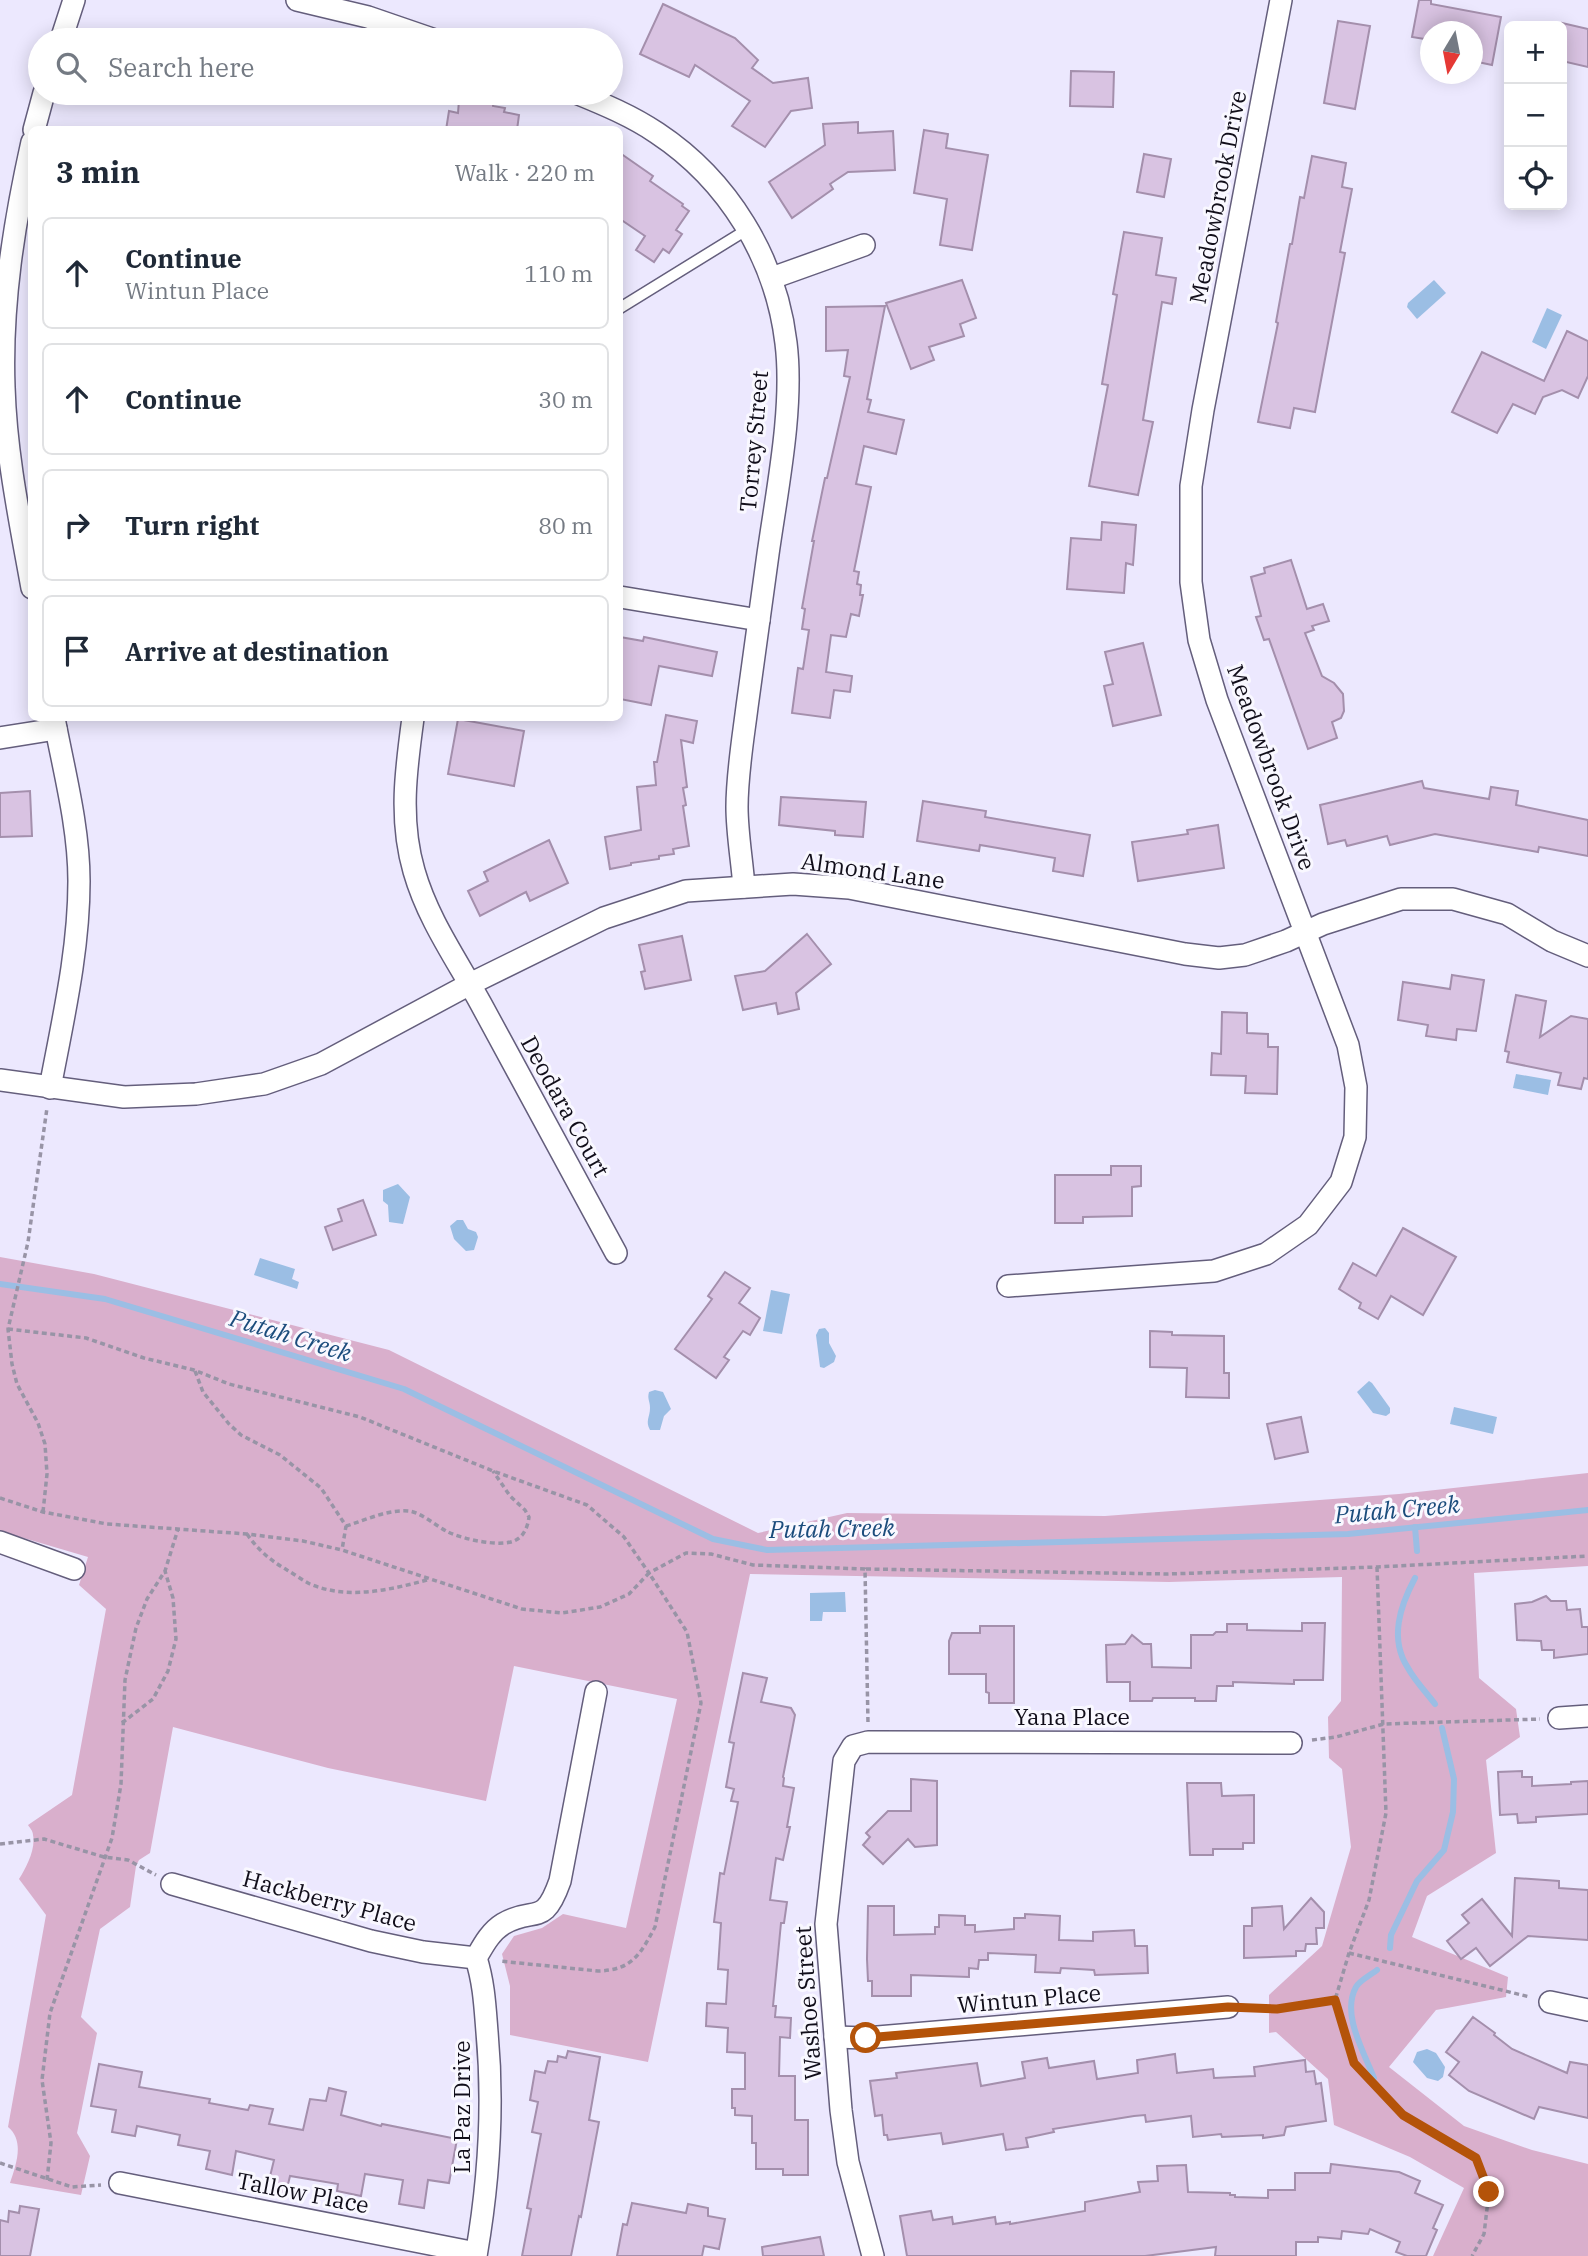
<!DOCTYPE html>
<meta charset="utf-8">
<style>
:root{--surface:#fff;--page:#f2f2f3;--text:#1f2937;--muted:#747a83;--line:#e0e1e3}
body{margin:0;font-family:"IBM Plex Serif",serif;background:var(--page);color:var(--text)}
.controls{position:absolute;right:21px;top:21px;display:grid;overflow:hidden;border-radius:10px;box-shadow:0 4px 18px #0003}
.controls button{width:63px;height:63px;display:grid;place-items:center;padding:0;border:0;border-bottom:2px solid var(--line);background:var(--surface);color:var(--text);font:35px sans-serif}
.compass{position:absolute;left:1420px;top:21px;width:63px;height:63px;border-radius:50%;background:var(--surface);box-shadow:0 4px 18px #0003;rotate:190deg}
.stop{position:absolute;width:21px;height:21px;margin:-16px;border:5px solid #b45309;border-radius:50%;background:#fff}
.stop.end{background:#b45309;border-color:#fff;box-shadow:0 2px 7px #0008}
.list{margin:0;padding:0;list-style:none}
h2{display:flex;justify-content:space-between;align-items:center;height:91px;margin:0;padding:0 28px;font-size:30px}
h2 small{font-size:23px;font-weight:400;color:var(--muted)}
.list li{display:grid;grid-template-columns:46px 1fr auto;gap:21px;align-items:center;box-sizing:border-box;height:112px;margin:0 14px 14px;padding:0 14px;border:2px solid var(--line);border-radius:10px}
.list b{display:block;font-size:26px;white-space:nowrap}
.list p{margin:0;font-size:23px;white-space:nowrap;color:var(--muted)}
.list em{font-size:23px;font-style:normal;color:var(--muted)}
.icon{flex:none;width:38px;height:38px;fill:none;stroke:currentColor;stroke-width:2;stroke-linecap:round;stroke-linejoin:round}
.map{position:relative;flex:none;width:1588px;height:2256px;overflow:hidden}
.search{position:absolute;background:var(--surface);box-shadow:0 4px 18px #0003;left:28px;top:28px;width:595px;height:77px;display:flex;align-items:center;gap:18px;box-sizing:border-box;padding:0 24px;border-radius:38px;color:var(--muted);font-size:26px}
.panel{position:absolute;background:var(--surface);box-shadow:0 4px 18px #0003;left:28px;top:126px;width:595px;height:595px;border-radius:10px}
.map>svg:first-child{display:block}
.green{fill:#d9afcc}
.water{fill:#9bbee4}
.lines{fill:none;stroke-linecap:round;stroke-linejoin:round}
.stream{stroke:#9bbee4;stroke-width:6}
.building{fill:#d9c3e2;stroke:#a48fac;stroke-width:2}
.lane-casing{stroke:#645e7c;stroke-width:13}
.street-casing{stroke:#645e7c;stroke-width:24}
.path{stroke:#9894a6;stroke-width:3.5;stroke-dasharray:5 3.5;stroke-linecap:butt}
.lane{stroke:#fff;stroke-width:10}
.street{stroke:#fff;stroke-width:21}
.route{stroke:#b45309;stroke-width:9}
.labels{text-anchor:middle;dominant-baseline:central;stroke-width:6;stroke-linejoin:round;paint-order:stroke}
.street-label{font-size:23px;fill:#110e1a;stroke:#f9f8ff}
.water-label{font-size:24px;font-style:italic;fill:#1b4c7c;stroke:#f9f8ff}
</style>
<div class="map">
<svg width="1588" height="2256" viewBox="0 0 1588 2256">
<rect width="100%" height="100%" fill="#ece8fe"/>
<path class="green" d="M0,1257L94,1274L389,1350L758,1533L847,1513L1105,1516L1399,1494L1588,1473V1566L1474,1573L1479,1678L1516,1709L1520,1737L1486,1760L1496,1853L1427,1896L1412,1937L1508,1977L1506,1997L1436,2010L1389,2067L1464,2126L1532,2150L1588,2164V2256H1433L1464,2188L1410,2157L1334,2125L1328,2079L1276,2032L1269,2033V1995L1322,1946L1351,1847L1342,1769L1329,1758L1328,1717L1341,1701L1342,1577L1169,1582L750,1574L648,2062L510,2035V1986L502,1954L514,1936L542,1928L563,1914L626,1928L677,1699L514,1666L486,1801L328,1768L173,1727L150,1853L139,1860L136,1866L130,1907L100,1929L81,2017L97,2033L77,2133L90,2156L81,2195L10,2183C16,2165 25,2141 8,2127L46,1915L19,1879C26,1868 36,1849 33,1835C33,1831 30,1828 28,1825L72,1795L106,1609L79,1585L88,1557L0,1531Z"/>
<g class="water">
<path d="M1434,280L1446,293L1417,319L1407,307L1408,303Z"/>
<path d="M1547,308L1562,315L1546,349L1532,342Z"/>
<path d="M1516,1074L1551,1080L1548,1095L1513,1088Z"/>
<path d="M398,1184L410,1197L403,1224L389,1222L388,1205L383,1201V1190Z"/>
<path d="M457,1220H463L468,1229L476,1232L478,1237L474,1250L466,1251L454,1239L450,1226Z"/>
<path d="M260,1258L295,1269L292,1279L299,1282L297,1289L254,1275Z"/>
<path d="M771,1290L790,1294L782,1334L763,1331Z"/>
<path d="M825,1328L829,1333V1343L836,1356L834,1362L824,1368L820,1367L816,1335L819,1329Z"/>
<path d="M1369,1381L1372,1383L1390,1408V1413L1386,1416L1373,1413L1357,1392Z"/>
<path d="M655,1390L663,1392L671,1409L664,1416L660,1430H650C645,1421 650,1417 650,1408C650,1401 647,1399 649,1392Z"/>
<path d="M1454,1407L1497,1417L1493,1434L1450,1424Z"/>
<path d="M845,1592L846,1612H823L822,1621H810V1593Z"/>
<path d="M1427,2049L1436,2053L1445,2067L1443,2077L1438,2081L1427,2078L1413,2062L1417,2052Z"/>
</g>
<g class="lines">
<g class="stream">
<path d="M0,1284L105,1299L404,1389L713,1539L767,1550L1348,1534L1588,1510"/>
<path d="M1415,1527L1417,1551"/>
<path d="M1415,1578C1400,1606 1389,1639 1408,1668C1415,1681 1426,1692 1435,1704"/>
<path d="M1390,1948L1391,1935L1417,1881L1444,1850L1453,1812L1454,1779L1442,1728"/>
<path d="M1374,2078C1364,2052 1341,2014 1356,1987C1360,1980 1371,1975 1377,1970"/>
</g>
</g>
<g class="building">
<path d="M1419,0H1431V4L1501,17L1492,65L1473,61V32H1431V40L1412,37Z"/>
<path d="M663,4L735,38L758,60L752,68L773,83L808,78L812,108L791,111L765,147L732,126L750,101L695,65L689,77L640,54Z"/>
<path d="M1338,21L1370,26L1355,109L1324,103Z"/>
<path d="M1562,23L1588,29V67L1562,61Z"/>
<path d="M1071,71L1114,72L1113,107L1070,106Z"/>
<path d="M476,99L493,102V106L505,108L504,112L519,115L517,130H446L449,111L458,113L459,100L475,103Z"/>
<path d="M858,122V133L893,131L895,170L848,172L830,184L833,189L792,218L769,182L825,145L823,124Z"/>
<path d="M924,130L948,134L946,148L988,155L972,250L940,245L947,199L914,193Z"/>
<path d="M620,153L653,176L650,181L683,204L682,206L689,211L676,230L682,234L669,253L663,249L654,262L636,250L645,236L620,219Z"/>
<path d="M1144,154L1171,159L1164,197L1137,192Z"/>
<path d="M1312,156L1346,163L1342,187L1352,189L1340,252L1345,253L1315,412L1294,408L1290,428L1258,422L1278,323L1276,322L1290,244H1292L1300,197L1304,198Z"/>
<path d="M1124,232L1162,238L1156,275L1176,278L1172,304L1162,302L1143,420L1153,422L1138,495L1089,486L1108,385L1102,384L1117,295L1113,294Z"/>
<path d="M962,280L976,318L960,324L964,336L929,347L934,360L911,369L886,303Z"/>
<path d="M885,306L867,399L871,400L868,412L904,420L896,454L864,446L856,484L871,487L854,571L859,572L857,584L861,585L860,595H863L859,616L851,614L846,637L831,635L826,672L852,676L850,692L834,690L830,718L792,713L798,668L803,669L809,630L802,629L805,609L802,608L814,541H812L825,478H827L850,377L844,376L848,350L826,351V307Z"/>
<path d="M1567,331L1588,341V376L1578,398L1562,390L1543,397L1535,414L1513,404L1497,433L1452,412L1482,352L1544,381Z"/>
<path d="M1102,522L1136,525L1133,565L1126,563L1124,593L1067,589L1071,538L1101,540Z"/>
<path d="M1291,560L1307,609L1323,604L1329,621L1312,626L1314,630L1305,633L1322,676L1334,683L1343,694L1344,711L1341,718L1332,722L1337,738L1308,749L1269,639L1264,640L1256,617L1261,616L1251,577L1265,573L1264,568Z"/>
<path d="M620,637L643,641L644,637L717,652L712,676L659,666L651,705L620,699Z"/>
<path d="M1143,643L1161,715L1113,726L1104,686L1113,684L1105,652Z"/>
<path d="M666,715L697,721L693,743L681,740L687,787L683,788L686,805L683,806L689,846L673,849L674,854L659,856V859L631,863V865L610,869L605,837L641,830L637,787L656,785L654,762H657Z"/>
<path d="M458,719L524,731L514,786L448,774Z"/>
<path d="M1422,781L1424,788L1489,799L1491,787L1518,791L1516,805L1588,820V856L1539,847L1538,852L1435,834L1390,845L1387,836L1347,846L1345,840L1328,844L1320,805Z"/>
<path d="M30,791L32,836L0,837V793Z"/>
<path d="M781,797L866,802L863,837L835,835V831L779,825Z"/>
<path d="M923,801L986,811L985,817L1090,835L1083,876L1053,871L1055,858L980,845L979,851L917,841Z"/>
<path d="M1218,825L1224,868L1138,881L1132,842L1188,834L1187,830Z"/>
<path d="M549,840L568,883L530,901L526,892L480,916L468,891L488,881L484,872Z"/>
<path d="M807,934L831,964L796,993L799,1009L778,1014L776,1003L743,1010L735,976L765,971Z"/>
<path d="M682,936L691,980L645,989L641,972L645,971L639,945Z"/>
<path d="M1452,975L1484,980L1476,1031L1457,1029L1456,1040L1426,1036L1428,1025L1398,1020L1403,982L1450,989Z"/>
<path d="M1516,995L1546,1001L1540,1037L1571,1016L1588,1019V1079L1584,1078L1581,1089L1558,1085L1561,1073L1507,1062L1509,1052L1505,1051Z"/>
<path d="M1222,1012L1247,1013V1033L1268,1034V1047H1278L1277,1094L1245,1093L1246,1076L1211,1075L1212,1053L1221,1054Z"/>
<path d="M1111,1166H1141V1186L1132,1187V1216L1083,1217V1223H1055V1175H1111Z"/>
<path d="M363,1200L376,1235L333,1250L325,1227L342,1221L338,1209Z"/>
<path d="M1403,1228L1456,1257L1423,1315L1391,1296L1378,1319L1359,1308L1361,1303L1339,1289L1353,1263L1376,1276Z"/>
<path d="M725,1272L750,1288L739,1303L760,1318L750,1335L743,1331L724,1357L729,1360L716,1378L675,1349L712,1299L708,1296Z"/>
<path d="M1150,1331L1172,1332V1335L1224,1336V1373H1229V1398L1186,1397L1187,1368L1150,1367Z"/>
<path d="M1301,1417L1308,1452L1275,1459L1267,1424Z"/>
<path d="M1546,1596L1551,1601H1566L1567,1610L1580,1609L1582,1627H1588V1654L1554,1658V1650H1542L1541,1641L1517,1640L1515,1604L1532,1602Z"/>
<path d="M1302,1623H1325L1323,1680H1294V1684L1233,1682V1686H1217L1216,1701H1195V1698H1153L1152,1701H1130V1682H1107L1106,1645L1125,1644L1132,1635L1143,1644H1151L1152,1667L1191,1668V1635H1213L1216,1632H1227V1624H1247V1630L1302,1631Z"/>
<path d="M980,1626H1014V1703H989V1693L986,1692V1674H949V1641L952,1633H980Z"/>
<path d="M743,1673L767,1678L761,1702L791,1708L795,1715L783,1777L784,1778L783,1786L794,1788L787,1827H790L783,1860L776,1858L770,1900L787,1902L784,1923H781L773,2006H776L775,2017L791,2018L790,2038L780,2037L779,2076H795V2120H808V2175H783V2169H756V2143H752V2116L735,2115V2108H732V2089H745V2053L727,2052L728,2028L706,2026L707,2003L726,2004L728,1970L718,1969L721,1923L714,1922L720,1873L724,1874L738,1802L731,1801L734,1789L726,1787L734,1743L729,1742Z"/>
<path d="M1522,1771V1777H1532V1786L1571,1784V1782L1588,1781V1814L1536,1817V1822L1518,1823L1517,1814L1500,1815L1498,1772Z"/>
<path d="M911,1779L937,1781V1845L915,1847L908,1839L883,1864L863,1845L870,1837L866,1833L888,1811H911Z"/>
<path d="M1187,1783H1221L1222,1796L1254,1795V1843H1243V1849H1213V1855H1190Z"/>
<path d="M1515,1878L1559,1881V1888L1588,1890V1940L1528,1936L1490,1966L1476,1948L1461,1959L1447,1941L1469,1923L1462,1915L1482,1899L1512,1936Z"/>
<path d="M1311,1898L1324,1912V1928H1316L1317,1944H1306L1305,1951H1296V1956L1244,1958V1926H1252V1908L1282,1906L1284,1929Z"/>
<path d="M868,1906H894V1935L935,1934V1927H939V1915L965,1916V1925H975V1932L1014,1929V1918H1025V1914L1060,1916L1059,1940L1093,1941V1932L1134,1930L1135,1946H1147L1148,1973L1095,1975L1094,1970L1061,1968L1060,1973L1035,1972L1036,1955L988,1953V1960H979L978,1969L969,1968V1977L911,1975V1996H872V1981H868L867,1959Z"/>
<path d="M1473,2017L1495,2033L1494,2035L1512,2049L1567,2073L1570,2062L1588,2065V2118L1539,2107L1534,2119L1469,2091L1449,2075L1459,2062L1446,2052Z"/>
<path d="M568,2051L600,2057L589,2120L599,2122L581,2217L579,2216L571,2256H522L531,2209L527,2208L541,2134L532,2132L538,2102L530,2100L535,2071L545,2073L548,2061L557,2062L558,2056L566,2058Z"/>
<path d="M1175,2054L1177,2073L1213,2069L1214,2078L1255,2076L1254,2067L1305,2060L1306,2072L1314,2071L1316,2084L1321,2083L1326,2121L1286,2127L1284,2135L1263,2138V2135L1222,2137L1221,2134L1193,2137L1191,2116L1146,2122L1145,2115L1134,2116L1053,2129L1054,2132L1026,2138L1028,2147L1006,2150L1003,2134L943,2144L941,2133L888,2140L887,2135H884L882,2115L875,2116L870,2081L897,2078L896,2073L977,2063L981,2086L1025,2078L1022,2062L1047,2058L1049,2068L1094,2061L1097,2079L1138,2073L1137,2060Z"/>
<path d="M99,2064L142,2072L139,2087L210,2099L209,2103L248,2110L250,2105L273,2109L269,2124L303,2130L310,2099L326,2101L329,2088L346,2092L341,2115L381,2126L382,2124L457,2139L449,2183L428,2180L424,2208L399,2204L403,2180L365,2174L361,2196L337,2191L338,2184L290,2176L285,2197L266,2193L274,2160L236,2151L232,2175L206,2169L210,2151L178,2145L180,2135L137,2126L135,2136L112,2132L116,2110L91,2106Z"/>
<path d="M1331,2164L1399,2172L1420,2181L1415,2193L1443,2205L1433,2228L1437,2230L1426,2256H1407L1396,2252L1400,2242L1370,2229L1368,2234L1342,2231L1341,2239L1318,2237V2242H1296V2256H1215L1216,2247L1145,2256H907L900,2216L931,2211L933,2220L952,2217L953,2224L995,2217L996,2224L1010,2222V2224L1085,2211V2202L1140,2192L1138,2182L1158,2181L1157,2166L1186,2165L1188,2192L1230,2193V2195H1235V2197L1268,2198V2190H1295V2173H1330Z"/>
<path d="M632,2203L686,2213L688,2204L708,2208V2216L725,2219L719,2249L704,2246L702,2256H617L623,2224L627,2225Z"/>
<path d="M20,2206L39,2209L30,2256H0V2220L8,2222L9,2211L19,2213Z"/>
<path d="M820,2237L824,2256H763L762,2247Z"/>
</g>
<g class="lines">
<defs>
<path id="lane" d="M620,308L748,229"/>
<g id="street">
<path d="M297,0L368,17L435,40"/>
<path d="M61,40L74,0"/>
<path d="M576,93C603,104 632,116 657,133C728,180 776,258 786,343C794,407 777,490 768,554C761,605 754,656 747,707C743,739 737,774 737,807C737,833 742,860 744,887"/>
<path d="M34,130L44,93"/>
<path d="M32,142C14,223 1,304 4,387C6,455 20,521 32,588"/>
<path d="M772,278L864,245"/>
<path d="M620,597L759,620"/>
<path d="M413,718C406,769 399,820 414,871C428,920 457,960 481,1004C526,1087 571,1170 616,1253"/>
<path d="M0,738L56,729"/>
<path d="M0,1080L124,1097L196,1094L264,1084L321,1064L470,984L604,918L686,891L793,884L849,888L1185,954L1219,958L1245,955L1286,941L1323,924L1401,899H1453L1507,914L1552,941L1588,956"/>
<path d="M50,1088C63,1019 79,951 79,881C79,827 64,771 54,718"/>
<path d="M1008,1286L1214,1271L1266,1254L1308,1225L1341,1182L1355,1137L1356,1087L1348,1045L1217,700L1199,640L1191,582V486L1203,410L1281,0"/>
<path d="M0,1542L74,1569"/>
<path d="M1559,1718L1588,1716"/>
<path d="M172,1884L371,1941L423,1952L476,1958"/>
<path d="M476,1958C483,1946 490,1932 503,1924C535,1905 543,1929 560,1881L596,1692"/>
<path d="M1550,2002L1588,2010"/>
<path d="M835,2037L866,2038L1228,2007"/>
<path d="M120,2183L476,2253"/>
<path d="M476,2256C489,2181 494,2108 487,2032C485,2007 484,1983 476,1958"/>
<path d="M873,2256L848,2162L841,2110L826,1924L844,1761L853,1746L868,1742L1291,1743"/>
</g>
</defs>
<use href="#lane" class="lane-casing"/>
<use href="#street" class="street-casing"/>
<g class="path">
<path d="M8,1329L86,1338L144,1358L194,1370L229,1384L360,1417L493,1471L587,1505L624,1537L649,1573L686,1553L711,1554L753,1565L865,1569L868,1723"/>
<path d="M195,1371L203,1392L229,1424L241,1435L280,1455L321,1488L346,1526L342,1550"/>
<path d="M0,1498L43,1512L107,1524L247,1534L303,1541L342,1550L522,1609L562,1613L600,1607L629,1594L649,1573L687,1632L701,1703L655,1927C640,1955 632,1970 598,1971L499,1961"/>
<path d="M43,1512L47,1474L45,1444L38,1423L17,1384L12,1364L8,1329L28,1242L47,1108"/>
<path d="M346,1526C366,1520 388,1509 409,1511C422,1513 436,1526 448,1532C462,1539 502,1548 516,1540C524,1536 528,1526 529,1517L525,1510L510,1496L493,1471"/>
<path d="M247,1534C257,1549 271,1561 287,1570C294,1574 302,1580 310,1584C348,1600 389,1590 427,1580"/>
<path d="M1377,1567L1386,1813L1369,1900L1349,1953L1335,2000L1354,2063L1403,2115L1477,2158L1489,2192L1484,2234L1472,2256"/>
<path d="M866,1569L1168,1574L1377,1567L1588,1556"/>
<path d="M122,1723L153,1699L168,1671L176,1639L173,1598L165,1571"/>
<path d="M1312,1740L1336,1737L1384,1724L1540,1719"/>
<path d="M0,1844L44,1839L104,1857L128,1860L156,1875"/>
<path d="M1349,1953L1530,1997"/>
<path d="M1246,2007L1277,2009L1335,2000"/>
<path d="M0,2163L72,2187L101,2185"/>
<path d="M47,2180L51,2143L42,2080L50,2013L112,1838L121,1784L125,1680L136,1628L147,1599L165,1571L178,1529"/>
</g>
<use href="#lane" class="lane"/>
<use href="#street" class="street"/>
</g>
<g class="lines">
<path class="route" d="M866,2038L1228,2007L1277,2009L1335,2000L1354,2063L1403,2115L1476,2158L1489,2192"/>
</g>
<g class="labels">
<g class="street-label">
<text transform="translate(1217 197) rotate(-79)">Meadowbrook Drive</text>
<text transform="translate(753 441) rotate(-85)">Torrey Street</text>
<text transform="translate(1272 767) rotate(70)">Meadowbrook Drive</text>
<text transform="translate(873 870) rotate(8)">Almond Lane</text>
<text transform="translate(566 1106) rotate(61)">Deodara Court</text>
<text x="1072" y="1716">Yana Place</text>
<text transform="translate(330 1900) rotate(15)">Hackberry Place</text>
<text transform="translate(1029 1998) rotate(-5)">Wintun Place</text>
<text transform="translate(807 2003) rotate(-94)">Washoe Street</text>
<text transform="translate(461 2107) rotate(-90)">La Paz Drive</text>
<text transform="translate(303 2192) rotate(11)">Tallow Place</text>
</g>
<g class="water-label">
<text transform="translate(291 1335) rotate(17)">Putah Creek</text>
<text transform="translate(1397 1509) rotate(-5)">Putah Creek</text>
<text transform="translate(832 1528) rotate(-1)">Putah Creek</text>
</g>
</g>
</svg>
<div class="controls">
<button>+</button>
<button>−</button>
<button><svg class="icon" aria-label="locate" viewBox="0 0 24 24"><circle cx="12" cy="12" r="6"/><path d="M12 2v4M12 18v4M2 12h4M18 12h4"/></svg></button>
</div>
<svg class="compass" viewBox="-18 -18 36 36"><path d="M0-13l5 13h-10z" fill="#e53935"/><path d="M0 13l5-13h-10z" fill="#747a83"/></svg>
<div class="stop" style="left:866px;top:2038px"></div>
<div class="stop end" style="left:1489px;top:2192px"></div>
<div class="search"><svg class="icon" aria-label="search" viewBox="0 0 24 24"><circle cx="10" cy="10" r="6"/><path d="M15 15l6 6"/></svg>Search here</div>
<section class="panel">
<h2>3 min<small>Walk · 220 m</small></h2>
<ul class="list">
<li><svg class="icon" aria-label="ahead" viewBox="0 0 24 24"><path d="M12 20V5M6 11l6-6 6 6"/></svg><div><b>Continue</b><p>Wintun Place</p></div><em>110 m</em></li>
<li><svg class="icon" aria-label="ahead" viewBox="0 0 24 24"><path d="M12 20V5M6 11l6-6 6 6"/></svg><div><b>Continue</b></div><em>30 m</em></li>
<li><svg class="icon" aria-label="right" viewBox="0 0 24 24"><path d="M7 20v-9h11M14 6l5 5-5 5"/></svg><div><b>Turn right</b></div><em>80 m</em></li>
<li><svg class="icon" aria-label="arrive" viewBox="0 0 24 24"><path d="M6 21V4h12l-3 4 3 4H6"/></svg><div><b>Arrive at destination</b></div></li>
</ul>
</section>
</div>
